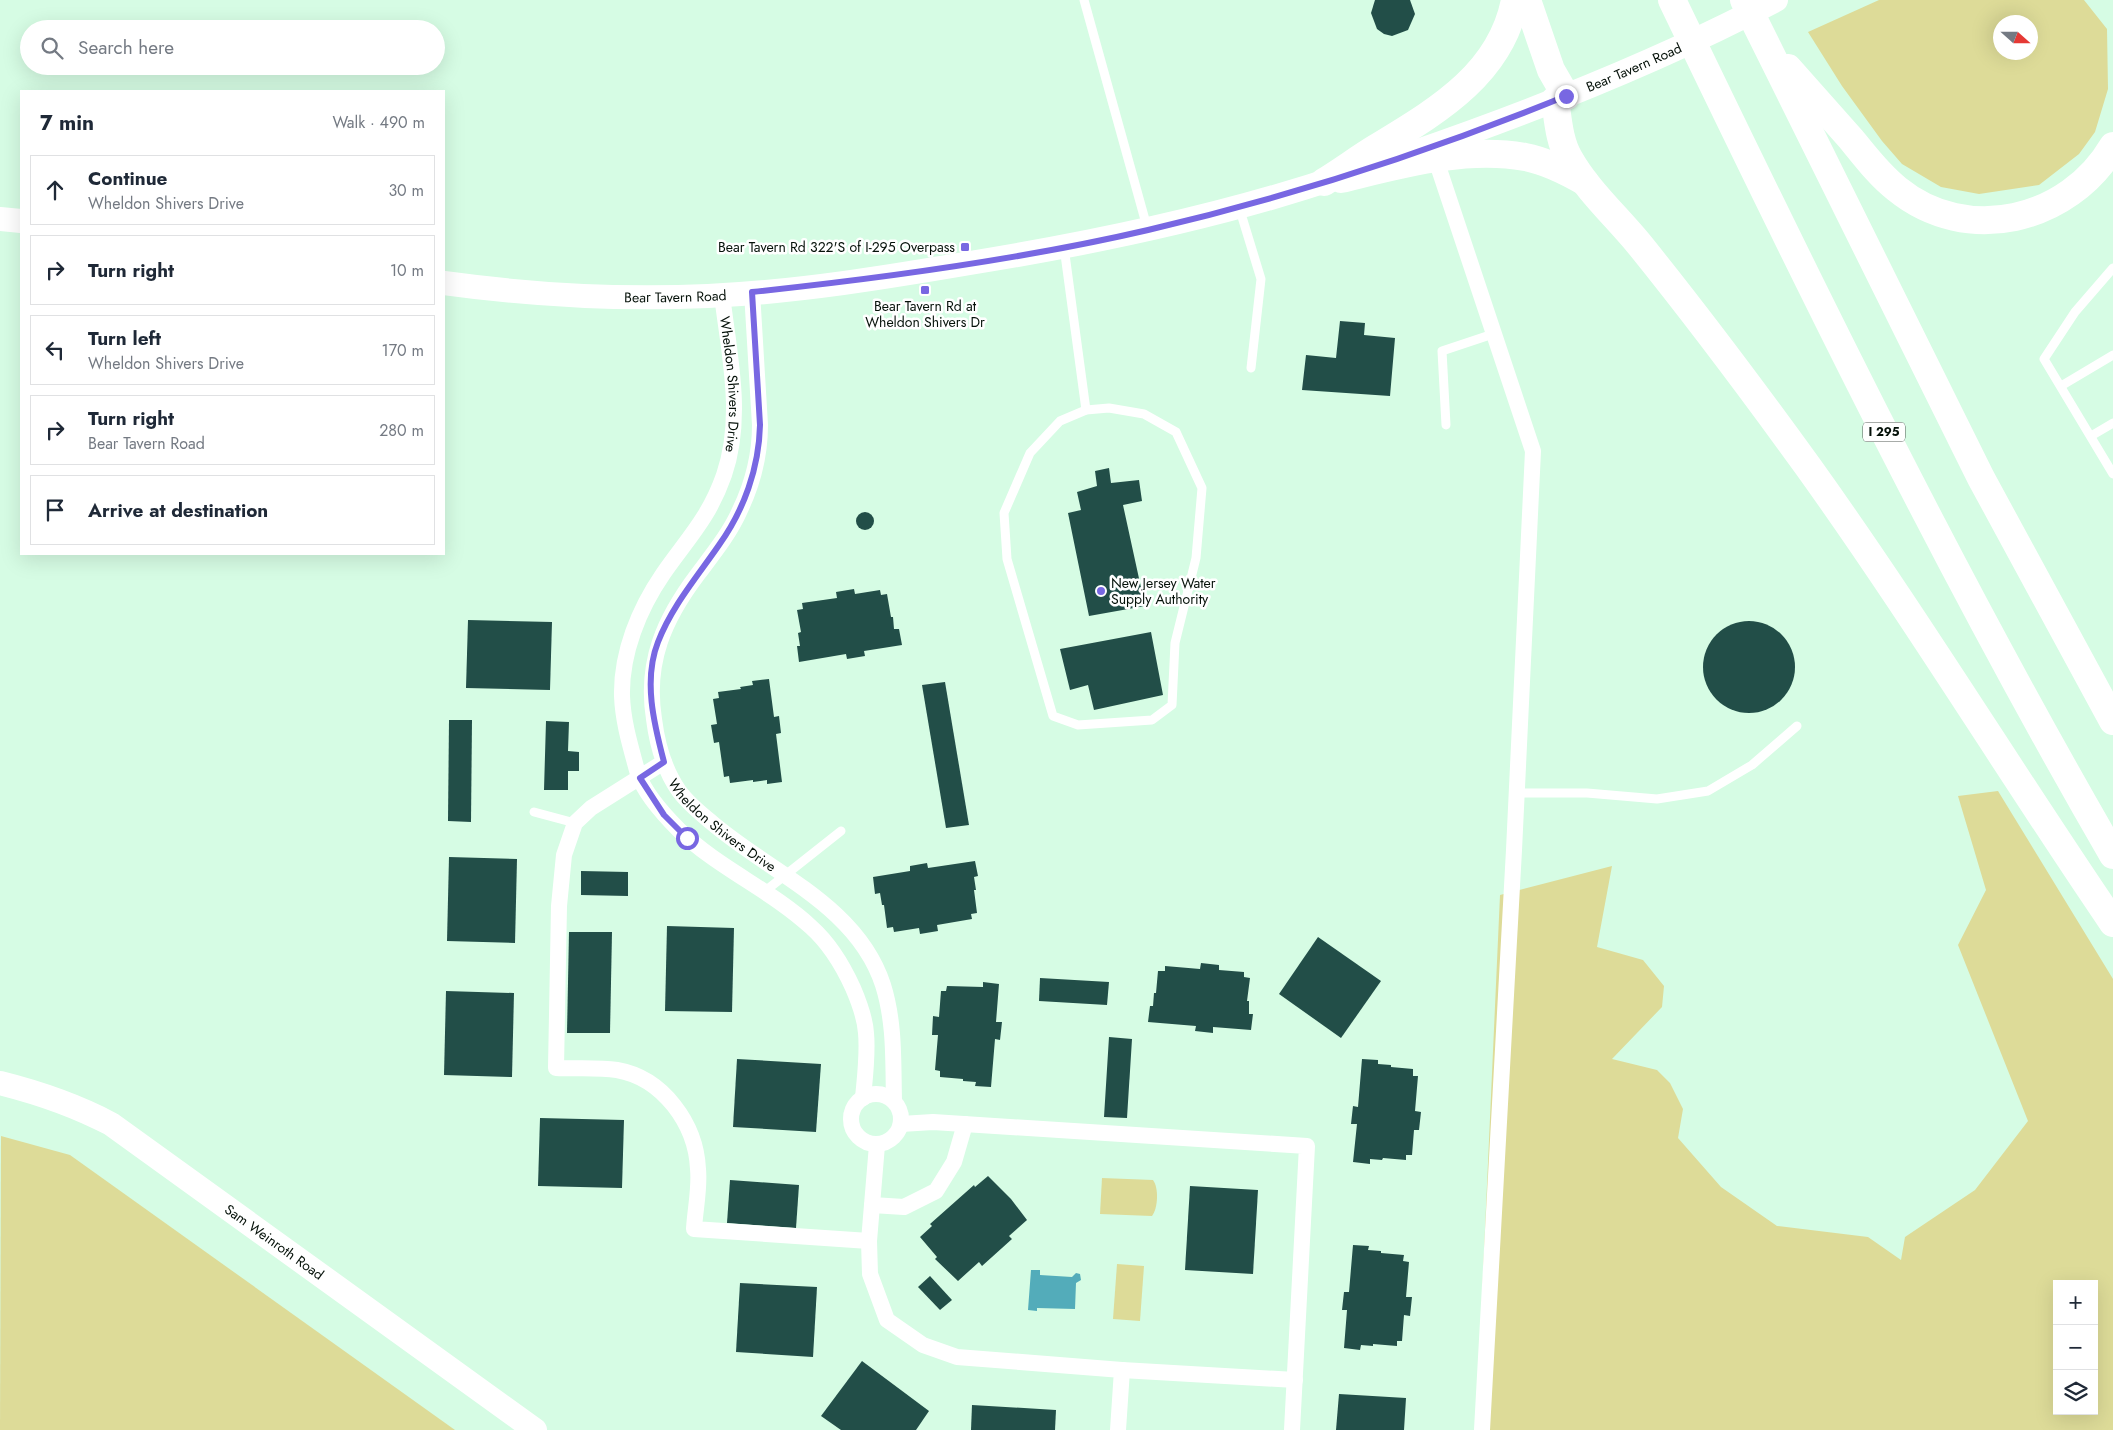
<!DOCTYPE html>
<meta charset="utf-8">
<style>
:root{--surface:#fff;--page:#f6f6f7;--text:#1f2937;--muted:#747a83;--line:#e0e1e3}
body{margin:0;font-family:Jost,sans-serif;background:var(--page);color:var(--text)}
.controls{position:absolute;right:15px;bottom:15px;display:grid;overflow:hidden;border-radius:0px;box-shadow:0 5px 20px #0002}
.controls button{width:45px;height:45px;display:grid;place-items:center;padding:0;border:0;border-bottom:1px solid var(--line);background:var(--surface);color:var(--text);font:25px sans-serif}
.compass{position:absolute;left:1993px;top:15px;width:45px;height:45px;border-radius:50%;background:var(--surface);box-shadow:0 5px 20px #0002;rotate:111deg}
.stop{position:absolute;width:15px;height:15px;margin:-11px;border:4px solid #7867e2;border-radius:50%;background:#fff}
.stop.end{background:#7867e2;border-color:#fff;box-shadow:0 1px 5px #0008}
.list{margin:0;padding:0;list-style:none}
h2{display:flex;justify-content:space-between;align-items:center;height:65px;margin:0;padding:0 20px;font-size:21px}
h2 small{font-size:16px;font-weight:400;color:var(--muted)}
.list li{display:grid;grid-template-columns:32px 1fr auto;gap:15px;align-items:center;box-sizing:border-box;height:70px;margin:0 10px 10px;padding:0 10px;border:1px solid var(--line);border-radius:0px}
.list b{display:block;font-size:19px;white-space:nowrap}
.list p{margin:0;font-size:16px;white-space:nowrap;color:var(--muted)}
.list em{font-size:16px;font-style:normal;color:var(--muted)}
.icon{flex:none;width:28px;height:28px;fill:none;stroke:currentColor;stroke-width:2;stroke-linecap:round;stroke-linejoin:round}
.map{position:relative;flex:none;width:2113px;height:1430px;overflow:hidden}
.search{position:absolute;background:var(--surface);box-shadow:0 5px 20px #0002;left:20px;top:20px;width:425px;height:55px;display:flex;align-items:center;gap:12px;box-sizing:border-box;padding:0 18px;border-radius:28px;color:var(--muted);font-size:19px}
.panel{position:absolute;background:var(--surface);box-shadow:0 5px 20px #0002;left:20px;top:90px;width:425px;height:465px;border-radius:0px}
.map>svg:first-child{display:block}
.green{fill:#dddb98;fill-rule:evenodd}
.water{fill:#53acba}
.building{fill:#224e48}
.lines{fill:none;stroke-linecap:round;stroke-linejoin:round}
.lane{stroke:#fff;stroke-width:9}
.street{stroke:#fff;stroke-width:16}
.secondary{stroke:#fff;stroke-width:24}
.highway{stroke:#fff;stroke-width:28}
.route{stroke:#7867e2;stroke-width:6}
.poi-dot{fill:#7867e2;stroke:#fff;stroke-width:2}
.labels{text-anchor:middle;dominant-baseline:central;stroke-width:5;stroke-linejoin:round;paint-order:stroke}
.shield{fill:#fff;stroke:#505853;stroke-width:1}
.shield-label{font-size:12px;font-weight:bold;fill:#051109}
.street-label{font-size:14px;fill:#051109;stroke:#fff}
.poi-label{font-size:14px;fill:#051109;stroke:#fff;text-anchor:end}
</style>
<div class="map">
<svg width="2113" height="1430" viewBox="0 0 2113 1430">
<rect width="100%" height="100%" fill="#d6fce4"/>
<g class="green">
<path d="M1879,0H2084L2107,29L2108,89L2095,132L2079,154L2039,185L1979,194L1941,187L1902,164L1882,141L1842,86L1808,32ZM2030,22V52H2000V22Z"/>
<path d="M1998,791L2113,979V1430H1476L1500,895L1612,866L1597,947L1643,960L1664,986L1662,1007L1612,1059L1657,1070L1670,1083L1683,1109L1678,1138L1721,1187L1777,1226L1868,1237L1901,1260L1905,1237L1975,1190L2028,1121L1958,945L1986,890L1958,796ZM2057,1284H2094V1411H2057Z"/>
<path d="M1,1136L70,1155L455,1430H0Z"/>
<path d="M1102,1178L1153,1180C1159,1188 1158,1208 1152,1216L1100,1214Z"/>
<path d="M1117,1264L1144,1266L1140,1321L1113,1319Z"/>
</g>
<path class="water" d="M1031,1270H1040V1275L1072,1277L1076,1273L1080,1274L1081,1280L1076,1283L1075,1309L1037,1308V1311L1028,1310Z"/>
<g class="building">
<path d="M1375,0H1410L1415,14L1408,30L1392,36L1384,34L1377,29L1371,13Z"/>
<path d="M1340,321L1365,323L1364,335L1395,338L1390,396L1302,390L1306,355L1336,358Z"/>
<path d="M1109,468L1111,483L1139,480L1142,501L1123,505L1145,606L1089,616L1068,513L1081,510L1077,492L1097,486L1095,471Z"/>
<circle cx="865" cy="521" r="9"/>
<path d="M854,589L855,594L880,590L881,595L887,594L891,617H893L894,629H899L902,645L864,651L865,656L847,659L846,654L799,662L797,646H800L798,633L801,632L797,610L803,609L802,603L837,598L836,592Z"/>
<path d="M468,620L552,622L550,690L466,688Z"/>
<circle cx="1749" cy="667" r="46"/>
<path d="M1151,632L1163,695L1094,710L1088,685L1070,690L1060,649Z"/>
<path d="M769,679L774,717L779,716L781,733L776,734L782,782L767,784V780L753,782V780L730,783L729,776L724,777L719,742L714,743L711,725L717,724L713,699L719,698L718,692L741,689L740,687L753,685L752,681Z"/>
<path d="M945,682L969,825L946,828L922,685Z"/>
<path d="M449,720H472L471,822L448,821Z"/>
<path d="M546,721L569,722L568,751L579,752V771H568V790H544Z"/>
<path d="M449,857L517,859L515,943L447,941Z"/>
<path d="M975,861L978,876L974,877L976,890H974L977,913L971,914L972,919L937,925L938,931L920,934L919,928L894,932L893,927L887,928L884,905H882L880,893L875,894L873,877L910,871V866L927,863L928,868Z"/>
<path d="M581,871L628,872V896L581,895Z"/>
<path d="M667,926L734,928L732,1012L665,1011Z"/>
<path d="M569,932H612L610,1033H567Z"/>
<path d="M1318,937L1381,981L1341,1038L1279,994Z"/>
<path d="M1201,963L1219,965V970L1244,972V977L1250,978L1247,1001H1249V1014H1253L1251,1030L1213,1027V1033L1195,1031L1196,1026L1148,1022L1150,1006H1153L1154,993H1156L1158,971H1165V966L1200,969Z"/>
<path d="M1040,978L1109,982L1107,1005L1039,1001Z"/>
<path d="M983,982L999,984L996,1022H1002L1000,1040L995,1039L991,1087L975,1086L976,1082L963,1081V1079L940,1077V1071L935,1070L938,1035H932L933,1016L939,1017L941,991H946L947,986L983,987Z"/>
<path d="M446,991L514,993L512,1077L444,1075Z"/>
<path d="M1109,1037L1132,1039L1127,1118L1104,1117Z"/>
<path d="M737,1059L821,1064L816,1132L733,1127Z"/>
<path d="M1362,1059L1378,1060V1064L1391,1065V1067L1413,1069V1076H1418L1415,1111L1421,1112L1419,1130H1414L1412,1155H1406V1160L1383,1158L1382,1160L1370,1159V1164L1353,1162L1357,1124H1351L1353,1106L1358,1107Z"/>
<path d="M540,1118L624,1120L622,1188L538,1186Z"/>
<path d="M988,1176L1011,1199L1027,1220L1009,1236L1012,1239L982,1266L979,1262L958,1281L935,1259L937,1257L920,1237L932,1226L930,1224L974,1185L975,1187Z"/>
<path d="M730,1180L799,1185L796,1228L727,1223Z"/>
<path d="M1190,1186L1258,1190L1253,1274L1185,1270Z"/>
<path d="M1353,1245L1369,1246L1368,1250L1381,1251V1253L1404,1255L1403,1261L1409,1262L1406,1297H1412L1410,1316L1404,1315L1402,1341H1397V1346L1373,1344V1346L1361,1345L1360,1350L1344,1348L1347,1310H1342L1344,1292H1349Z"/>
<path d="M930,1276L952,1300L940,1310L918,1287Z"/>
<path d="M740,1283L817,1287L813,1357L736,1352Z"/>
<path d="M862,1361L929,1411L916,1430H841L821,1416Z"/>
<path d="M1339,1394L1406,1398L1404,1430H1336Z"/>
<path d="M972,1405L1056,1410L1055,1430H971Z"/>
</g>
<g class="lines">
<g class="lane">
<path d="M1084,0L1147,227"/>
<path d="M1239,207L1261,279L1251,368"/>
<path d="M1064,247L1086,410"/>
<path d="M2113,268L2075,312L2044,359L2113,474"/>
<path d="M2061,386L2113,355"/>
<path d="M1109,408L1144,414L1176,432L1202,488L1196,558L1175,643L1172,705L1152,720L1078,725L1053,716L1007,559L1004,513L1030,453L1060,421L1086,410Z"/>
<path d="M1446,425L1442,351L1493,334"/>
<path d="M2091,436L2113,423"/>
<path d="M1517,793H1587L1657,799L1708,791L1752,765L1797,726"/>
<path d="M534,812L575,823"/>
<path d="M764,892L841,831"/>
</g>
<g class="street">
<path d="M1433,151L1533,451L1514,850L1482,1430"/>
<path id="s1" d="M752,292L760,425C760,454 753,483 740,510C730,533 713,554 698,574C664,619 645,662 654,719C657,743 665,771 679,791C687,802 700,813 711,822C770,873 857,905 883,985C895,1023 893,1062 894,1101"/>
<path id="s2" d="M722,295C729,354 744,417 724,475C709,518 688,538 663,574C639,609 621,653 622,696C623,723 631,748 638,774C645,794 664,815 679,830C718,868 771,890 811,927C829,943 843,966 853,988C859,1002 865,1017 866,1033C868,1054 865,1076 863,1098"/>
<path d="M664,762L591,808L575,823L564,855L559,906L556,1068C576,1069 597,1067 617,1070C663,1078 696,1124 698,1169C700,1188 695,1210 694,1229L869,1241"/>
<circle cx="876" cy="1119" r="25"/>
<path d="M901,1124L933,1122L1307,1146L1292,1430"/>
<path d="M877,1145L869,1241L870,1274L887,1320L923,1345L957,1357L1122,1370L1118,1430"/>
<path d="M872,1205L904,1207L936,1191L954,1162L965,1124"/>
<path d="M1122,1370L1295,1380"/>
</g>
<g class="secondary">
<path id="s3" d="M1409,154C1534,111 1658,62 1776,0"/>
<path d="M0,219L21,221"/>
<path id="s4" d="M444,283C532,295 620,300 708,296C798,292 888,277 976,262C1099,242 1223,216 1341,176"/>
<path id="s5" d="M0,1083C40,1093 75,1105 111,1124L535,1430"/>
</g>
<g class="highway">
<path d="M1527,0L1551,70L1566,96"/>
<path d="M1672,0C1811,289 1952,577 2113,855"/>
<path d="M1744,0L1981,478L2113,721"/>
<path d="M1788,68C1809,92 1830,115 1851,139C1865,156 1879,175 1897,189C1967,246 2069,221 2113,146"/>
<path d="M1555,100C1558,119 1559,141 1569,158C1587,190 1616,216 1639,244C1698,317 1754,392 1809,468C1915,616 2010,772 2113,923"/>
<path d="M1341,179C1399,165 1465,146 1525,157C1546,161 1566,171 1585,182"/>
<path d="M1324,182C1342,171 1358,159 1376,148C1435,112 1501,75 1515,0"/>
</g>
</g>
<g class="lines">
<path class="route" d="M687,838L664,815L640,778L664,762C654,724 643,680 658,642C672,606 697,577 719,545C744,510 759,468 760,425L752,292C885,278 1019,260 1148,230C1290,197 1431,151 1566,96"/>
</g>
<g class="poi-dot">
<rect x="960" y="242" width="10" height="10" rx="2.5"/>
<rect x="920" y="285" width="10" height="10" rx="2.5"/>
<circle cx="1101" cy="591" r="5"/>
</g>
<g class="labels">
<rect class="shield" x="1863" y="422.5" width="42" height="19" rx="4"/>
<g class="shield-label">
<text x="1884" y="432">I 295</text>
</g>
<g class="street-label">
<text stroke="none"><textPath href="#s3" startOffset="241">Bear Tavern Road</textPath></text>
<text stroke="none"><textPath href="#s4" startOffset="232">Bear Tavern Road</textPath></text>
<text stroke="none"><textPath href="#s2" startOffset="90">Wheldon Shivers Drive</textPath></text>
<text stroke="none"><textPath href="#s1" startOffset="586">Wheldon Shivers Drive</textPath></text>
<text stroke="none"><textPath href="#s5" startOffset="320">Sam Weinroth Road</textPath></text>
</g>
<g class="poi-label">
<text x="955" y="247">Bear Tavern Rd 322'S of I-295 Overpass</text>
<text x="925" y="306" text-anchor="middle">Bear Tavern Rd at<tspan x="925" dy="16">Wheldon Shivers Dr</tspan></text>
<text x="1111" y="583" text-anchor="start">New Jersey Water<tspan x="1111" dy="16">Supply Authority</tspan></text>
</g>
</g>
</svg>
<div class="controls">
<button>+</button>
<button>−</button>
<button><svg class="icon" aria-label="layers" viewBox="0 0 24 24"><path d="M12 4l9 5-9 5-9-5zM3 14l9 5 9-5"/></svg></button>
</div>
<svg class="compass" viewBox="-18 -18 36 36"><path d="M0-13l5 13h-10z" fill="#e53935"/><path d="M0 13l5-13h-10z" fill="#747a83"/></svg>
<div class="stop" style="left:687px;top:838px"></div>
<div class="stop end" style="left:1566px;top:96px"></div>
<div class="search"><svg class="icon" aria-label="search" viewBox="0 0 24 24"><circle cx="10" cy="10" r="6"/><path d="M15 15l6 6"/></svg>Search here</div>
<section class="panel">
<h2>7 min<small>Walk · 490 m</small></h2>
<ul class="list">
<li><svg class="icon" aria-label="ahead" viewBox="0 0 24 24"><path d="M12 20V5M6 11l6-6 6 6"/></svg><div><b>Continue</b><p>Wheldon Shivers Drive</p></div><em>30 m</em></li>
<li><svg class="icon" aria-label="right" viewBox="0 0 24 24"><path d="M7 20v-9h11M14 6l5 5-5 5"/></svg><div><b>Turn right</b></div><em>10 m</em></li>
<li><svg class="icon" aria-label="left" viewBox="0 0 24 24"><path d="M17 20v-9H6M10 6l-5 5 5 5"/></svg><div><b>Turn left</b><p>Wheldon Shivers Drive</p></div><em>170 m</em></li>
<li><svg class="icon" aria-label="right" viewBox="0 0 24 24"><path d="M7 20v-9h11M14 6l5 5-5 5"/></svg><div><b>Turn right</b><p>Bear Tavern Road</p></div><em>280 m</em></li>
<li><svg class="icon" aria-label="arrive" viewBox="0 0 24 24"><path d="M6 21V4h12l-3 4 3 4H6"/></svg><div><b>Arrive at destination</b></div></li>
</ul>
</section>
</div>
